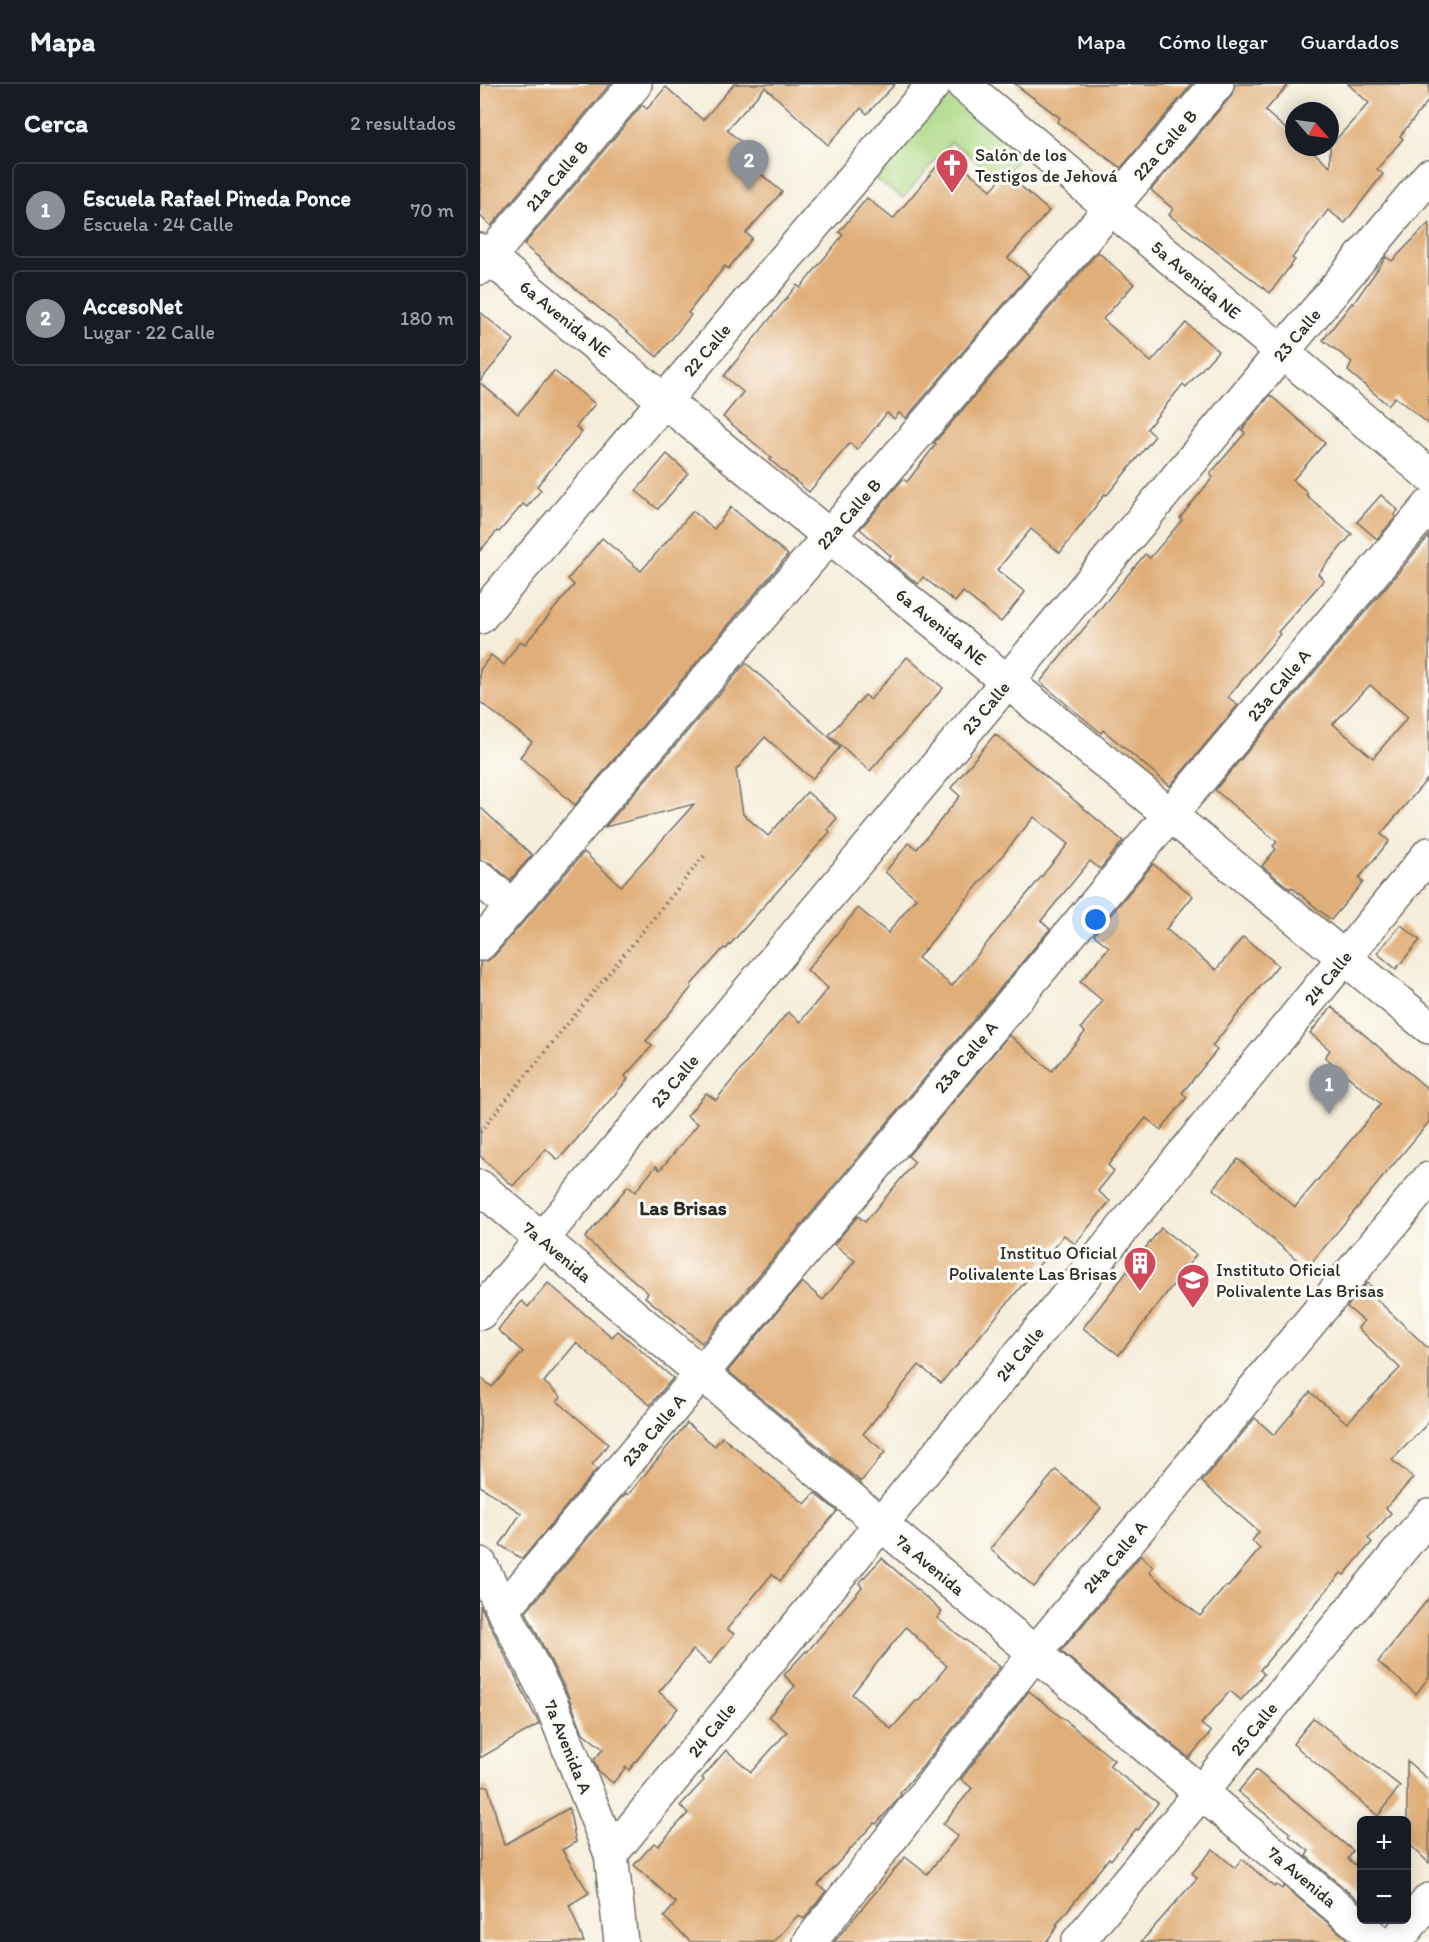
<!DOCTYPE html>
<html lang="es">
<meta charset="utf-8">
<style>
:root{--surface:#171b24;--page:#20242c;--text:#f1f3f6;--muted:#9ea1a6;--line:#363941;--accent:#8c9099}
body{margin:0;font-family:Itim,sans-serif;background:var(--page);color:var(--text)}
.controls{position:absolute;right:18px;bottom:18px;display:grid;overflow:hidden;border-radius:9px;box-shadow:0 3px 15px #0003}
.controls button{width:54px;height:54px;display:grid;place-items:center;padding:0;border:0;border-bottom:2px solid var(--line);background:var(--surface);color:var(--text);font:30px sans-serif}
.compass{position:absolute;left:805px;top:18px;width:54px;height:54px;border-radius:50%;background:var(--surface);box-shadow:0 3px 15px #0003;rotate:118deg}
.you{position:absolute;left:616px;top:836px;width:21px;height:21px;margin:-15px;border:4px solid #fff;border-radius:50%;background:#1a73e8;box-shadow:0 0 0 9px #1a73e833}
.badge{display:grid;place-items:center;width:39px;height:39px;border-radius:50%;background:var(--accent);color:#fff;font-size:20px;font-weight:700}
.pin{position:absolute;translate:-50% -50px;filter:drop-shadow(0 2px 3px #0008)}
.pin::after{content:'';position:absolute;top:32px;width:21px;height:18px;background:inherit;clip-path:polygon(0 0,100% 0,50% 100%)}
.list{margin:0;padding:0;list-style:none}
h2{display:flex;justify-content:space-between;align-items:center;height:78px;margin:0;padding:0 24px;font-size:26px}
h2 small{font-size:20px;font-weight:400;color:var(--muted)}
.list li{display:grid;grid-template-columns:39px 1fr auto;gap:18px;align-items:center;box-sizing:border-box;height:96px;margin:0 12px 12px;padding:0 12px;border:2px solid var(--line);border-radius:9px}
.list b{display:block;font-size:22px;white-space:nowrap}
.list p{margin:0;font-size:20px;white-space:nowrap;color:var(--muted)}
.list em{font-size:20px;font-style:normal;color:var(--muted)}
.map{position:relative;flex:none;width:949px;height:1858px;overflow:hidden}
header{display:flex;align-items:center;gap:36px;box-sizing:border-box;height:84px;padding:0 30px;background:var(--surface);border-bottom:2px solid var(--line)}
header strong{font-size:28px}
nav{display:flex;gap:33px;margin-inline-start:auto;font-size:21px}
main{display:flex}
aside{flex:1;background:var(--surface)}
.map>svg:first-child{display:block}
.green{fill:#acd884;stroke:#6c8258;stroke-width:1.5}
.building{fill:#e0ae78;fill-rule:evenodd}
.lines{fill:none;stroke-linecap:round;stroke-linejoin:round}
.minor-casing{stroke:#726f68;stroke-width:36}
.path{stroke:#726f68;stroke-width:4;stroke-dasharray:1.5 4.5;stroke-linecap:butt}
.minor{stroke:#fff;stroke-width:33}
.labels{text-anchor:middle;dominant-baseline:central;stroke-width:6;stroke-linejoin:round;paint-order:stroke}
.street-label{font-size:18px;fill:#2b2b2b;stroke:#fdfcf7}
.poi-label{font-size:18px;fill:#2b2b2b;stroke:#fdfcf7;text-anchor:start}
.neighbourhood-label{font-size:20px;font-weight:bold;fill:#2b2b2b;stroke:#fdfcf7}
</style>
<header>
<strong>Mapa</strong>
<nav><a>Mapa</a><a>Cómo llegar</a><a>Guardados</a></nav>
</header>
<main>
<aside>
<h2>Cerca<small>2 resultados</small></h2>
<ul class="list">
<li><span class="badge">1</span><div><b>Escuela Rafael Pineda Ponce</b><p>Escuela · 24 Calle</p></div><em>70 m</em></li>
<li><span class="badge">2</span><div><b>AccesoNet</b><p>Lugar · 22 Calle</p></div><em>180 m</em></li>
</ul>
</aside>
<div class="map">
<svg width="949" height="1858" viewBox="0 0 949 1858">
<rect width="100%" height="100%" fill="#fdfcf7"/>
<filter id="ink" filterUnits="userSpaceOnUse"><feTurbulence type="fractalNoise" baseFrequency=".0167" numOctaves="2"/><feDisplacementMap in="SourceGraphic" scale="12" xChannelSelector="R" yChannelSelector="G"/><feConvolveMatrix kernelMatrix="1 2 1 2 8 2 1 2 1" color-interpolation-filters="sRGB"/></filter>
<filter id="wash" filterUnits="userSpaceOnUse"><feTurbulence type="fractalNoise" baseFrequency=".008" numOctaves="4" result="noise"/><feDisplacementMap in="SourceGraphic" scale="24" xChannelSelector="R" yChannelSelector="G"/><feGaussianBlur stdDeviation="1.35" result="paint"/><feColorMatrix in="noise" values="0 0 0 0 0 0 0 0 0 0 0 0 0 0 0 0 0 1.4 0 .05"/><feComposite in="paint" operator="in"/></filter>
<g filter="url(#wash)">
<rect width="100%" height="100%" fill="#f5edd9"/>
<path class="green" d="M459,0L542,71L521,95L471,58L423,114L385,88Z"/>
<g id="blocks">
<g class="building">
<path d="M0,0H130L11,142L0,132Z"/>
<path d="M254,0H415L387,30L381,24L348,61L285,3L247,46L268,64L260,72L302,108L266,149L272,154L248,185L245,182L208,229L211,231L177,273L44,161L162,21L167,25L186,3L223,36Z"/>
<path d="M535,0H712L641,84L577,38L580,34Z"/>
<path d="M755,0H809L785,27L814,52V63H827L850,82V62L889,19L868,0H949V16L920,52L923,55L897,85L903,90L865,139L848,126L812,174L815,176L790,209L689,131L693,125L671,106L751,12Z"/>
<path d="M467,70L511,106L526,89L569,127L528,174L549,191L426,334L419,329L414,335L407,329L377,366L370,359L329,408L290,376L292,374L243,333L263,308L244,292L317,201L320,204L363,151L359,148L387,114L413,135Z"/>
<path d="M949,139V340L915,313L908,321L868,287L872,278L843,256L872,219L873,220L906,173L912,177Z"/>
<path d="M618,168L654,200L623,235L671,278L706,239L738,267L706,303L703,300L667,345L675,352L627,411L625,410L580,469L551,445L517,486L545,508L521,538L483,508L475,518L443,493L438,500L408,476L411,472L380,445L423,395L427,398L456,360L454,359Z"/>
<path d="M0,228L34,256L0,297Z"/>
<path d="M74,287L115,320L96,343L102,348L57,402L61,406L47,423L43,420L19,448L17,447L0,467V299L38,330Z"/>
<path d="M790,311L845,359L813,396L828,409L826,411L872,450L838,490L844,496L798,548L800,550L748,613L758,621L690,702L623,646L621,649L560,598L665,470L670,474L702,436L700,434L733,393L730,390L765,349L762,346Z"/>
<path d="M187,370L208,389L178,425L156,407Z"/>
<path d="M901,411L918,426L914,431L916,433L897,455L877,438Z"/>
<path d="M251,423L308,471L95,721L40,673L52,658L0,618V586L11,571L24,581L40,557L45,560L94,501L88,495L122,454L161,487L213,427L234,445Z"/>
<path d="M949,452V693L901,750L909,757L879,794L883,798L851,836L811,803L810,805L782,782L796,765L793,762L797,758L735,706ZM890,601L928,633L893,674L853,640Z"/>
<path d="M427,573L463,604L390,687L349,651L385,611L390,616Z"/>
<path d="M266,579L360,663L332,695L285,653L256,686L263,730L288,752L327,708L357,734L348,745L350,748L246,865L244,864L211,901L212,903L166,957L172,962L145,992L148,995L96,1056L78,1076L66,1065L33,1102L0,1072V878L7,877L14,872L104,768L141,802L214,720L125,743Z"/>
<path d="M515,650L643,757L620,785L610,777L561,837L570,845L222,1259L165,1213L168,1209L105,1154L148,1102L155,1108L176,1082L180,1086L218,1040L207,1032L226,1009L236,1016L308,928L320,938L348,904L327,886L378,824L408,849L436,814L405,788L429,759L437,765L480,712L471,704ZM554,733L588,760L472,902L438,874Z"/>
<path d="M0,723L52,771L30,796L12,780L0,776Z"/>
<path d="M673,780L713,812L686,845L736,886L763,853L798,881L732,962L737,966L702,1009L707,1013L681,1046L666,1034L628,1081L634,1087L618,1107L630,1117L595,1160L584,1151L461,1299L439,1281L383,1350L405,1368L381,1398L248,1287L322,1198L343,1216L375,1177L354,1160L378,1132L385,1138L435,1078L428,1072L529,951L572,987L605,948L601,944L623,917L600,898L629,863L614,851Z"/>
<path d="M921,841L940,856L916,885L897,869Z"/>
<path d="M852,923L949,1006V1038L827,1184L733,1105L758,1075L815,1123L901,1020L845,973L850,966L830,949Z"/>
<path d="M681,1144L716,1171L639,1271L603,1244Z"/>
<path d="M68,1199L132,1253L138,1247L193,1294L170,1321L96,1259L64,1298L81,1313L77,1317L128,1360L112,1381L117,1385L42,1475L20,1461L41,1429L0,1402V1293L12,1303L43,1268L18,1246L42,1217L48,1223Z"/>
<path d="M887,1199L897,1207L893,1212L949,1265V1338L912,1376L933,1394L906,1424L911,1429L888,1455L892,1458L864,1491L861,1489L807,1554L780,1586L784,1590L761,1616L750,1607L721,1640L731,1648L709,1674L581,1567L661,1471L673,1483L669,1488L720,1532L746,1502L748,1503L780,1465L772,1457L779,1448L722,1398L775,1334L794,1351L830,1308L867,1339L920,1284L878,1244L884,1237L867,1223Z"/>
<path d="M207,1339L235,1362L242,1353L325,1420L335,1409L357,1427L300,1497L292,1490L247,1545L254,1550L230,1580L213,1566L179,1608L198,1624L149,1686L146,1683L133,1699L118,1687L114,1676L123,1665L103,1649L88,1611L46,1528L146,1409L148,1411Z"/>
<path d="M576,1386L621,1424L554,1503L510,1465Z"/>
<path d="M402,1474L462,1528L457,1534L520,1583L443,1682L420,1709L421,1710L413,1721L396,1740L394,1739L338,1801L346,1807L324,1835L318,1831L294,1858H211L184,1833L196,1819L154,1781L174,1759L178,1762L208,1729L200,1722L224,1696L222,1694L246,1666L271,1688L307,1648L289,1632L315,1602L304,1591L326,1567L327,1568L361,1528L382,1503L379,1499ZM426,1543L467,1582L438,1617L437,1616L411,1645L372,1610Z"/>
<path d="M949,1514V1593L936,1610L898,1578Z"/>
<path d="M0,1521L59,1640L0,1674Z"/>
<path d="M549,1607L634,1676L629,1682L678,1719L658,1746L656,1745L631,1776L629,1774L576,1841L578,1842L566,1858H354L425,1773L447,1790L478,1752L463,1740L492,1704L481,1695Z"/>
<path d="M833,1634L920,1702L898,1732L813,1660Z"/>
<path d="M927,1677L949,1696V1779L927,1758Z"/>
<path d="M776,1686L873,1767L868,1775L882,1786V1819L826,1772L829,1767L809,1752L811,1750L758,1708Z"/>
<path d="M8,1702L24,1761L89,1724L96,1758L82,1766L109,1809L89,1821L104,1858H0V1703Z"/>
<path d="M733,1765L755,1784L762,1775L794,1803L796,1801L802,1805L804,1802L866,1854L867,1858H661L717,1794L712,1789Z"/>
</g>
</g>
</g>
<g filter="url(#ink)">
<use href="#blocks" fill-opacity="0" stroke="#726f68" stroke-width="1.5"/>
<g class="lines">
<defs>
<g id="minor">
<path d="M483,0L949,391"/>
<path d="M0,166L949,943"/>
<path d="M0,184L155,0"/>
<path d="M0,533L454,0"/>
<path d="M0,794L32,823"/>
<path d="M0,860L737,0"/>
<path d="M0,1103L899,1858"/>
<path d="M0,1229L949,92"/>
<path d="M0,1480L71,1619L131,1770L141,1858"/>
<path d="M24,1525L949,422"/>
<path d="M131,1770L949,770"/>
<path d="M330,1858L555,1569L949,1095"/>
<path d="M598,1858L949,1431"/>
<path d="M916,1858L949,1816"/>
</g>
</defs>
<use href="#minor" class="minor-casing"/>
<path class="path" d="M0,1048L224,772"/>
<use href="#minor" class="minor"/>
</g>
</g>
<defs>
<symbol id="church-pin" viewBox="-11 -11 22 30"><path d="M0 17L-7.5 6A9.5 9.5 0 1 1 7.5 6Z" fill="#d1495b" stroke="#fdfcf7"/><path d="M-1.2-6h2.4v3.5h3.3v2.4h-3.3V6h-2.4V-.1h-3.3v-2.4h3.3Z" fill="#fff"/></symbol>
<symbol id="building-pin" viewBox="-11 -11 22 30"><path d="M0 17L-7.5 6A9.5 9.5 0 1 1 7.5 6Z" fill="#d1495b" stroke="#fdfcf7"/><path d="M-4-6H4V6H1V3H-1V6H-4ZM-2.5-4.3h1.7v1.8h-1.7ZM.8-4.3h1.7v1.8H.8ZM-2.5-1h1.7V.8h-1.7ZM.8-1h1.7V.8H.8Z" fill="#fff"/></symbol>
<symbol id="school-pin" viewBox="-11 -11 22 30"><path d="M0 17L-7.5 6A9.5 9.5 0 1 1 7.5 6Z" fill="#d1495b" stroke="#fdfcf7"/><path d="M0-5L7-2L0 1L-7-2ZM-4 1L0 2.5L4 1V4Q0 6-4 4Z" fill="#fff"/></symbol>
</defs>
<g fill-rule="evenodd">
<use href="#church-pin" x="453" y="62" width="38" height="52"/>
<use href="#building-pin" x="641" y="1160" width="38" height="52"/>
<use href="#school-pin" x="694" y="1177" width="38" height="52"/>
</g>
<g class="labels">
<g class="street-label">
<text transform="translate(685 61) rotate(-49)">22a Calle B</text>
<text transform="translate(77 92) rotate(-50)">21a Calle B</text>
<text transform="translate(716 196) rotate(40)">5a Avenida NE</text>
<text transform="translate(85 235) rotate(39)">6a Avenida NE</text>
<text transform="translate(817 251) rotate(-50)">23 Calle</text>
<text transform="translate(227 266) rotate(-50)">22 Calle</text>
<text transform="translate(369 430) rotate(-49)">22a Calle B</text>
<text transform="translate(461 543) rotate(39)">6a Avenida NE</text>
<text transform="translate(799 601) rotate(-50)">23a Calle A</text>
<text transform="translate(506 624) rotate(-50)">23 Calle</text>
<text transform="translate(848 894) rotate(-51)">24 Calle</text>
<text transform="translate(486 973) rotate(-50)">23a Calle A</text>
<text transform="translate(195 997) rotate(-50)">23 Calle</text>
<text transform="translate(77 1168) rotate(40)">7a Avenida</text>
<text transform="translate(540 1270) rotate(-51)">24 Calle</text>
<text transform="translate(174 1346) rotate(-50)">23a Calle A</text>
<text transform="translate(635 1473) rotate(-50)">24a Calle A</text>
<text transform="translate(450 1481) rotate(40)">7a Avenida</text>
<text transform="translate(774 1645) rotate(-51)">25 Calle</text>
<text transform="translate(232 1646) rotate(-51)">24 Calle</text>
<text transform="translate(88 1663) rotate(68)">7a Avenida A</text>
<text transform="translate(822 1793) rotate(40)">7a Avenida</text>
</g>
<g class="poi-label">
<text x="495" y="71">Salón de los<tspan x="495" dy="21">Testigos de Jehová</tspan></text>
<text x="637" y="1169" text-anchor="end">Instituo Oficial<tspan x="637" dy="21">Polivalente Las Brisas</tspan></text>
<text x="736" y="1186">Instituto Oficial<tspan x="736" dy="21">Polivalente Las Brisas</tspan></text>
</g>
<g class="neighbourhood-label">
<text x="203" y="1124">Las Brisas</text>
</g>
</g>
</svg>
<div class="controls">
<button>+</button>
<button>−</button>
</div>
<svg class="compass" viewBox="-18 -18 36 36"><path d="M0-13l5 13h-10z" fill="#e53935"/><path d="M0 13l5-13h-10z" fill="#9ea1a6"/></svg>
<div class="you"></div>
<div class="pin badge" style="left:849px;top:1030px">1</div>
<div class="pin badge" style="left:269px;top:106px">2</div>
</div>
</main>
